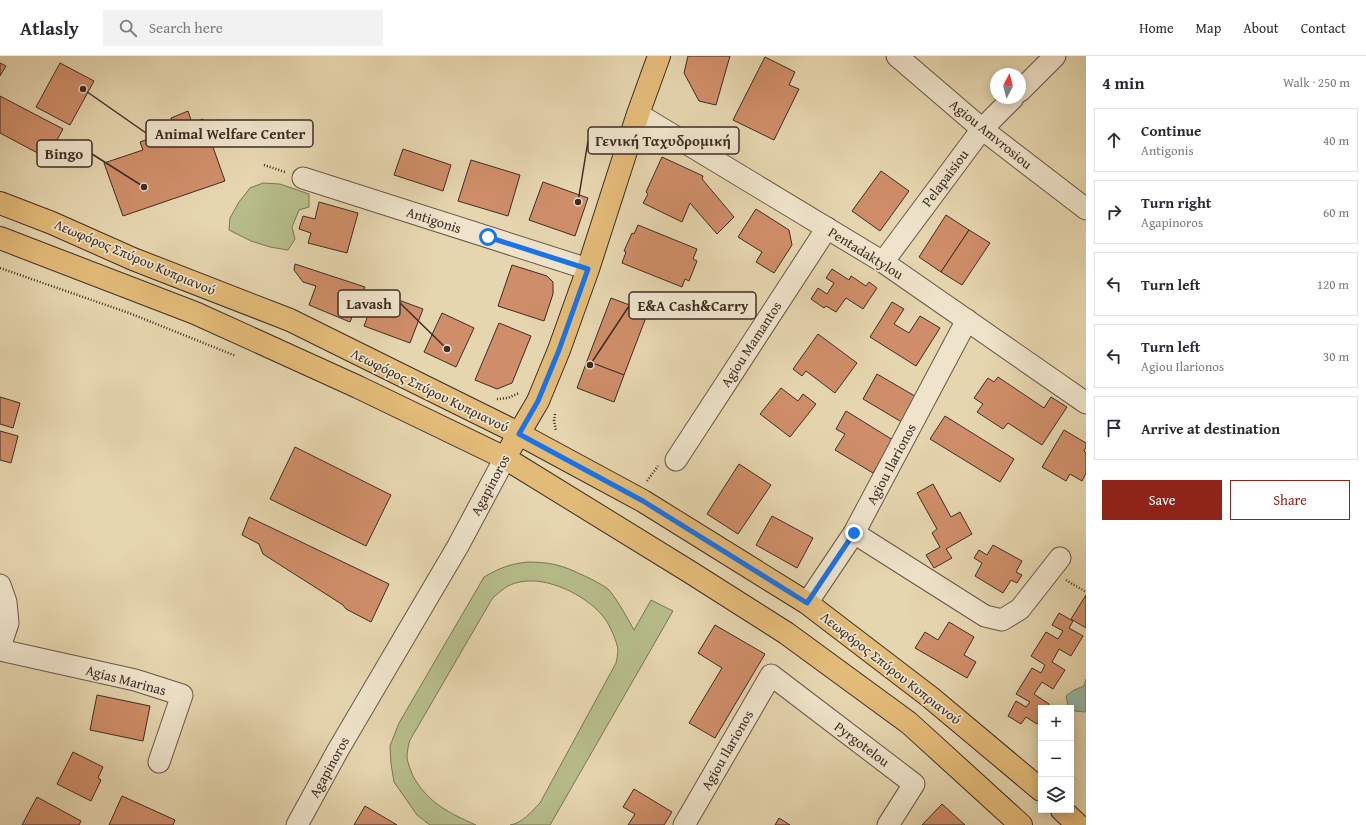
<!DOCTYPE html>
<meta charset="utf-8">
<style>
:root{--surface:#fff;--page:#f2f2f3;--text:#2b2b33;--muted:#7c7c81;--line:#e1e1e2;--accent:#8f2418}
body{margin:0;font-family:"Gentium Book Plus",serif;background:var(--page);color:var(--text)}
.controls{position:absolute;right:12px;bottom:12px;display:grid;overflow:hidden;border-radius:0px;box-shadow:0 2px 10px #0003}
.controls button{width:36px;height:36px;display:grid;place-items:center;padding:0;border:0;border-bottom:1px solid var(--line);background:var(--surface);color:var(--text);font:20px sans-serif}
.compass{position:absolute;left:990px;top:12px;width:36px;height:36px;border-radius:50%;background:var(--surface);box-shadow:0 2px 10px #0003;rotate:7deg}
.stop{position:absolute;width:12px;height:12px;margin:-9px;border:3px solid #1a73e8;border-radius:50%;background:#fff}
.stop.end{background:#1a73e8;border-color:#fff;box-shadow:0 1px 4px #0008}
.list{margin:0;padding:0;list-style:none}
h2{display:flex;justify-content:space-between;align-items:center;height:52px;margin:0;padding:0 16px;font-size:17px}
h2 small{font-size:13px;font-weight:400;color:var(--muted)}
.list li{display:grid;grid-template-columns:26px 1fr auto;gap:12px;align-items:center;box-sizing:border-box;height:64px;margin:0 8px 8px;padding:0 8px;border:1px solid var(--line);border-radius:0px}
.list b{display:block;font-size:15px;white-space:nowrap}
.list p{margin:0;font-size:13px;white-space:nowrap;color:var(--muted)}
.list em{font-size:13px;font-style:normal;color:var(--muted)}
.actions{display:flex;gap:8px;padding:12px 16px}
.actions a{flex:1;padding:9px 0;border:1px solid var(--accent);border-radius:0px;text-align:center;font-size:14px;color:var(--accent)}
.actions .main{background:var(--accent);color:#fff}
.icon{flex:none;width:22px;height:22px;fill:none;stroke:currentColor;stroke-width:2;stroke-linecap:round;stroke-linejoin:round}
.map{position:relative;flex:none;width:1086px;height:769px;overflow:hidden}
header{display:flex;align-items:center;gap:24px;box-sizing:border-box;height:56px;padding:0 20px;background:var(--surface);border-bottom:1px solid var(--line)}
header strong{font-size:19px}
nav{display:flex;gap:22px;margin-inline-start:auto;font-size:14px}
.search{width:280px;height:36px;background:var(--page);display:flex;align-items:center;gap:10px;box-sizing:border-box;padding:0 14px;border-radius:0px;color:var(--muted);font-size:15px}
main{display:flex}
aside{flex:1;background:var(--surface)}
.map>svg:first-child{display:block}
.green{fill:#b6bd8a;stroke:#7a7558}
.water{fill:#96b9a8;stroke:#738174}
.building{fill:#cf8e69;stroke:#3e2d26}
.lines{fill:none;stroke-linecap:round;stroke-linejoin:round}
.minor-casing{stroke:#685748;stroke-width:23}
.major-casing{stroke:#3e2d26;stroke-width:24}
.path{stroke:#3e2d26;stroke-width:2.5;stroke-dasharray:1 2;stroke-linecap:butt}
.minor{stroke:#efe4cb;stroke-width:21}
.major{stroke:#e3bb78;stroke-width:22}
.route{stroke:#1a73e8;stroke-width:5}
.labels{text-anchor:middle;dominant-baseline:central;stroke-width:3.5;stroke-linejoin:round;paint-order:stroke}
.street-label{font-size:14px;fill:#3e2d26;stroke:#efe4cb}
.leader{fill:none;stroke:#3e2d26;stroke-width:1.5}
.callout-dot{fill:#3e2d26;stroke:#efe4cb;stroke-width:1.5}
.callout{fill:#efe4cb;stroke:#3e2d26;stroke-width:1.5}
.callout-label{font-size:15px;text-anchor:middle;font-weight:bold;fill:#3e2d26}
</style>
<header>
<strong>Atlasly</strong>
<div class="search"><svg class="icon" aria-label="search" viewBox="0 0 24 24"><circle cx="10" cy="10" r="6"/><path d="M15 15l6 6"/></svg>Search here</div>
<nav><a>Home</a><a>Map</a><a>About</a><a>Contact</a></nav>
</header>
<main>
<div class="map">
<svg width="1086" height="769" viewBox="0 0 1086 769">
<rect width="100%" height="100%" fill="#e6d6af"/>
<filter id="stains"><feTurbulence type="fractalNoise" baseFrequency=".005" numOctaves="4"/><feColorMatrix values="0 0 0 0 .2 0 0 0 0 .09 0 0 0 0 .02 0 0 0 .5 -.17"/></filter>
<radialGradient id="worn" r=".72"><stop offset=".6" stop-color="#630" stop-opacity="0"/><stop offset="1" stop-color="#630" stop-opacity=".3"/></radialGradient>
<g class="green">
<path d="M263,127L280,128L309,138V151L299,154L292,171L295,183L288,194L270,191L251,185L229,174L230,162L239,146L250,132Z"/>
<path d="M528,506C557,506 568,512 593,524C598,527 605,530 609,534C619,546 626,560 634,574L651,544L673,555L550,769H510C523,767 531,756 540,747L616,607C617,601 619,595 617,589C614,579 609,567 602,559C585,539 547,520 520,526C508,528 500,535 492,543L410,684C408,690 407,696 407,702C408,708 411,715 413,720C428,747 449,757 476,769H430L417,759L394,726L391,708L390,690L399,667L484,521C500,512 509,508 528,506Z"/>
</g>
<path class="water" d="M1086,623V655L1085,656L1075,655L1068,650L1066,640L1074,634L1084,630Z"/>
<g class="building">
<path d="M688,0H730L716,49L699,45L684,17Z"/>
<path d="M765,1L795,16L789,29L799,33L774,84L733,64Z"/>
<path d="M0,7L6,10L0,20Z"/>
<path d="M60,7L94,25L70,69L36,51Z"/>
<path d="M0,40L63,73L47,102L0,77Z"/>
<path d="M188,55L192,67L203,63L225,125L123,160L104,107L143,94L140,86L175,73L171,62Z"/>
<path d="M403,93L451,109L443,135L394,119Z"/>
<path d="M662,101L703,120L702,123L734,161L717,178L690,147L682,166L643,147L648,138L646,136Z"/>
<path d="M471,104L520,119L508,160L458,145Z"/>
<path d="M881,115L909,135L880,175L852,155Z"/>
<path d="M543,126L588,142L575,180L529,164Z"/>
<path d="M319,146L358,157L347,197L308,187L311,177L299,173L303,160L315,163Z"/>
<path d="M756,153L789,174L792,189L774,217L756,206L762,196L738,181Z"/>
<path d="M946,159L969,174L941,216L919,201Z"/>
<path d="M638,169L697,193L693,203L697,205L689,225L685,223L682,231L622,207L626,196L624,195L632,177L634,178Z"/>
<path d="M969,174L990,187L962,229L941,216Z"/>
<path d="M295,208L365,231L350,266L309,249L316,230L303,226L294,214Z"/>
<path d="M512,209L547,220L553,226V238L544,265L498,250Z"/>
<path d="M832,213L849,224L851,220L866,230L869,226L877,232L863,253L846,242L836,256L826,250L824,252L811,243L818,232L827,238L834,227L826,222Z"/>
<path d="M377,236L423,253L410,287L364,270Z"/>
<path d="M611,242L648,256L624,319L587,305Z"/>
<path d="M892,246L904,253L894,268L909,277L920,260L940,272L916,310L870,281Z"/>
<path d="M442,257L474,272L456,311L424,296Z"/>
<path d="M499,267L531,280L512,327L497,333L475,324Z"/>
<path d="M818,278L857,307L835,337L806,315L802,320L793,313Z"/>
<path d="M587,305L624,319L614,346L577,332Z"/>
<path d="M877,318L920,343L905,368L863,343Z"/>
<path d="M998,321L1044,352L1051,341L1067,351L1042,389L1008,367L1003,373L977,356L983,348L974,342L988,322L994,326Z"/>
<path d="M781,332L798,345L803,338L816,348L790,381L760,358Z"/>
<path d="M0,341L20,347L13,372L0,368Z"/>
<path d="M846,355L893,384L873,417L835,394L845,378L836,373Z"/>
<path d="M945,360L1014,403L1000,426L930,383Z"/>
<path d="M1064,374L1086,387V391L1084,395L1086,397V417L1082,425L1070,418L1066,425L1042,411Z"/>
<path d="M0,375L18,380L11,407L0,404Z"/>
<path d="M295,391L391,439L366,490L270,443Z"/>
<path d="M739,408L771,429L738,478L707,458Z"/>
<path d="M933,428L951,461L960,456L972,478L946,493L952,502L934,512L926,499L940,491L932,477L937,473L917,437Z"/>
<path d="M772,460L813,482L797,512L756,489Z"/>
<path d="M249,461L389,528L371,566L346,553L343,549L263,498L259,488L242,479Z"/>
<path d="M993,489L1022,505L1016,516L1022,519L1017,527L1011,524L1003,537L975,520L982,507L974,502L979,494L987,499Z"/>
<path d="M1086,539V572L1071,563Z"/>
<path d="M1059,557L1073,565L1069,572L1083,580L1071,600L1059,593L1052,606L1065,614L1053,633L1042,626L1034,638L1049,648L1047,652H1041V661L1037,668L1026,661L1021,668L1008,660L1016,645L1026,651L1030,646L1016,638L1032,612L1041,617L1045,609L1031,600L1046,576L1058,583L1063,575L1052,569Z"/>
<path d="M949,566L974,581L964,599L976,606L967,622L915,592L925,576L938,584Z"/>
<path d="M715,569L765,598L715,682L689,667L722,612L698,597Z"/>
<path d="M97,639L150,650L143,685L90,674Z"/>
<path d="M73,696L103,711L98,722L101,724L91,745L57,728Z"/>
<path d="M634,733L672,756L664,769H628L635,758L623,751Z"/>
<path d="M122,740L175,764L173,769H109Z"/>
<path d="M37,741L81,765L79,769H22Z"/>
<path d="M942,748L965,769H922Z"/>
<path d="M365,750L397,769H354Z"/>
<path d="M779,762L790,769H775Z"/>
</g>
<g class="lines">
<defs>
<g id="minor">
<path d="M897,0L982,73L1086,153"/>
<path d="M1020,35L1055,0"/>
<path d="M638,58L883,206L1086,347"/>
<path d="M303,122L588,213"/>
<path d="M883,206L982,73L1013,42"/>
<path d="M676,404L827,172"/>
<path d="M854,477L985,560L1002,564L1020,553L1060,502"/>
<path d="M0,529L6,546L8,567L0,591"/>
<path d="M807,547L854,477L967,264"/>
<path d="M0,594L135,624L182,639L159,706"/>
<path d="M297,769L338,694L458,490L505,402"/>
<path d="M684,769L771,619L914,728L888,769"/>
</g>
<g id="major">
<path d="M0,147L52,167L133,203L290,264L508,372L643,445L807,547L930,641L1041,734"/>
<path d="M0,182L195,257L358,331L505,402L690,516L786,577L909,667L1021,769"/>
<path d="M511,391L538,345L559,294L588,213L638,58L659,0"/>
<path d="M1062,754L1078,769"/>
</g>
</defs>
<use href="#minor" class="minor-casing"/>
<use href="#major" class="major-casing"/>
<g class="path">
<path d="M264,109L285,116"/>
<path d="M0,212L129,257L236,300"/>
<path d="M497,343L508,342L519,337"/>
<path d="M555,358L554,364L556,375"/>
<path d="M647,425L658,410"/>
<path d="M1066,524L1086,536"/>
</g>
<use href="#minor" class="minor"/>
<use href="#major" class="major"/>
</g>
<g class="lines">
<path class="route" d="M488,181L588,213L559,294L538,345L519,378L643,445L807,547L854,477"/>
</g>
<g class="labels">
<g class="street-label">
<text transform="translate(991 78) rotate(39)">Agiou Amvrosiou</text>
<text transform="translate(945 122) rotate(-53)">Pelapaisiou</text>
<text transform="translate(434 164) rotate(18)">Antigonis</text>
<text transform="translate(866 197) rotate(32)">Pentadaktylou</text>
<text transform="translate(135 201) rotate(23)">Λεωφόρος Σπύρου Κυπριανού</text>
<text transform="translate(751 288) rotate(-57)">Agiou Mamantos</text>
<text transform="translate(430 334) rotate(26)">Λεωφόρος Σπύρου Κυπριανού</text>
<text transform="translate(891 408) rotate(-62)">Agiou Ilarionos</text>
<text transform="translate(490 429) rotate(-62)">Agapinoros</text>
<text transform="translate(891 612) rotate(38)">Λεωφόρος Σπύρου Κυπριανού</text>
<text transform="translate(126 624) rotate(15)">Agias Marinas</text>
<text transform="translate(862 688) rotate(37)">Pyrgotelou</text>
<text transform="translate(727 694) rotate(-60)">Agiou Ilarionos</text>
<text transform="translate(329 711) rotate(-61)">Agapinoros</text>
</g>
</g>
<path class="leader" d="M83 33L146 77M578 146L588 85M144 131L92 98M447 293L400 247M590 309L629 250"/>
<g class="callout-dot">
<circle cx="83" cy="33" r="4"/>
<circle cx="578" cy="146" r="4"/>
<circle cx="144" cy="131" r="4"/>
<circle cx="447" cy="293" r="4"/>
<circle cx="590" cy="309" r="4"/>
</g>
<g class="callout">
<rect x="146" y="64" width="167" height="27" rx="4"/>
<rect x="588" y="71" width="151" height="27" rx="4"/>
<rect x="37" y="84" width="55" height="27" rx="4"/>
<rect x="338" y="234" width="62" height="27" rx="4"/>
<rect x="629" y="236" width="127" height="27" rx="4"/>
</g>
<g class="callout-label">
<text x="230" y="83">Animal Welfare Center</text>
<text x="663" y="90">Γενική Ταχυδρομική</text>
<text x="64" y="103">Bingo</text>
<text x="369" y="253">Lavash</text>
<text x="693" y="255">E&amp;A Cash&amp;Carry</text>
</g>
<rect width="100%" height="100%" filter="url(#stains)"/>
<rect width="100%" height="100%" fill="url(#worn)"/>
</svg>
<div class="controls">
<button>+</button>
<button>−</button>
<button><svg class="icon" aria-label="layers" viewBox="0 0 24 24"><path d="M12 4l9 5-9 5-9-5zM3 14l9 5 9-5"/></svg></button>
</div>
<svg class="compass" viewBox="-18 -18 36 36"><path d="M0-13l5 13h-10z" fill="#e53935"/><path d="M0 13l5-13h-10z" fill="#7c7c81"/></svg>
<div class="stop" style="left:488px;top:181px"></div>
<div class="stop end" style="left:854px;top:477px"></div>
</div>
<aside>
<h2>4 min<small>Walk · 250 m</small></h2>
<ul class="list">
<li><svg class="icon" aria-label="ahead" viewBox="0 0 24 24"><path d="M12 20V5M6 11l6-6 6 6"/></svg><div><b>Continue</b><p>Antigonis</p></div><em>40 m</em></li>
<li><svg class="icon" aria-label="right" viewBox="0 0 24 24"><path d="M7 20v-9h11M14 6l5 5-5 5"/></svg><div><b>Turn right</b><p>Agapinoros</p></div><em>60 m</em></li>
<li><svg class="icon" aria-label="left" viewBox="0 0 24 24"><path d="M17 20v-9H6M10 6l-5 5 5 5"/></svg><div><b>Turn left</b></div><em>120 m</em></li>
<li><svg class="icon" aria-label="left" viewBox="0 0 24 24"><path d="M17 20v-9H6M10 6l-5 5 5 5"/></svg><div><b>Turn left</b><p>Agiou Ilarionos</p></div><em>30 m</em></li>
<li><svg class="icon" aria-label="arrive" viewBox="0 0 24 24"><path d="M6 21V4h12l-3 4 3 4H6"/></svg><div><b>Arrive at destination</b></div></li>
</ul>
<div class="actions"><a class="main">Save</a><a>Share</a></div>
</aside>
</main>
